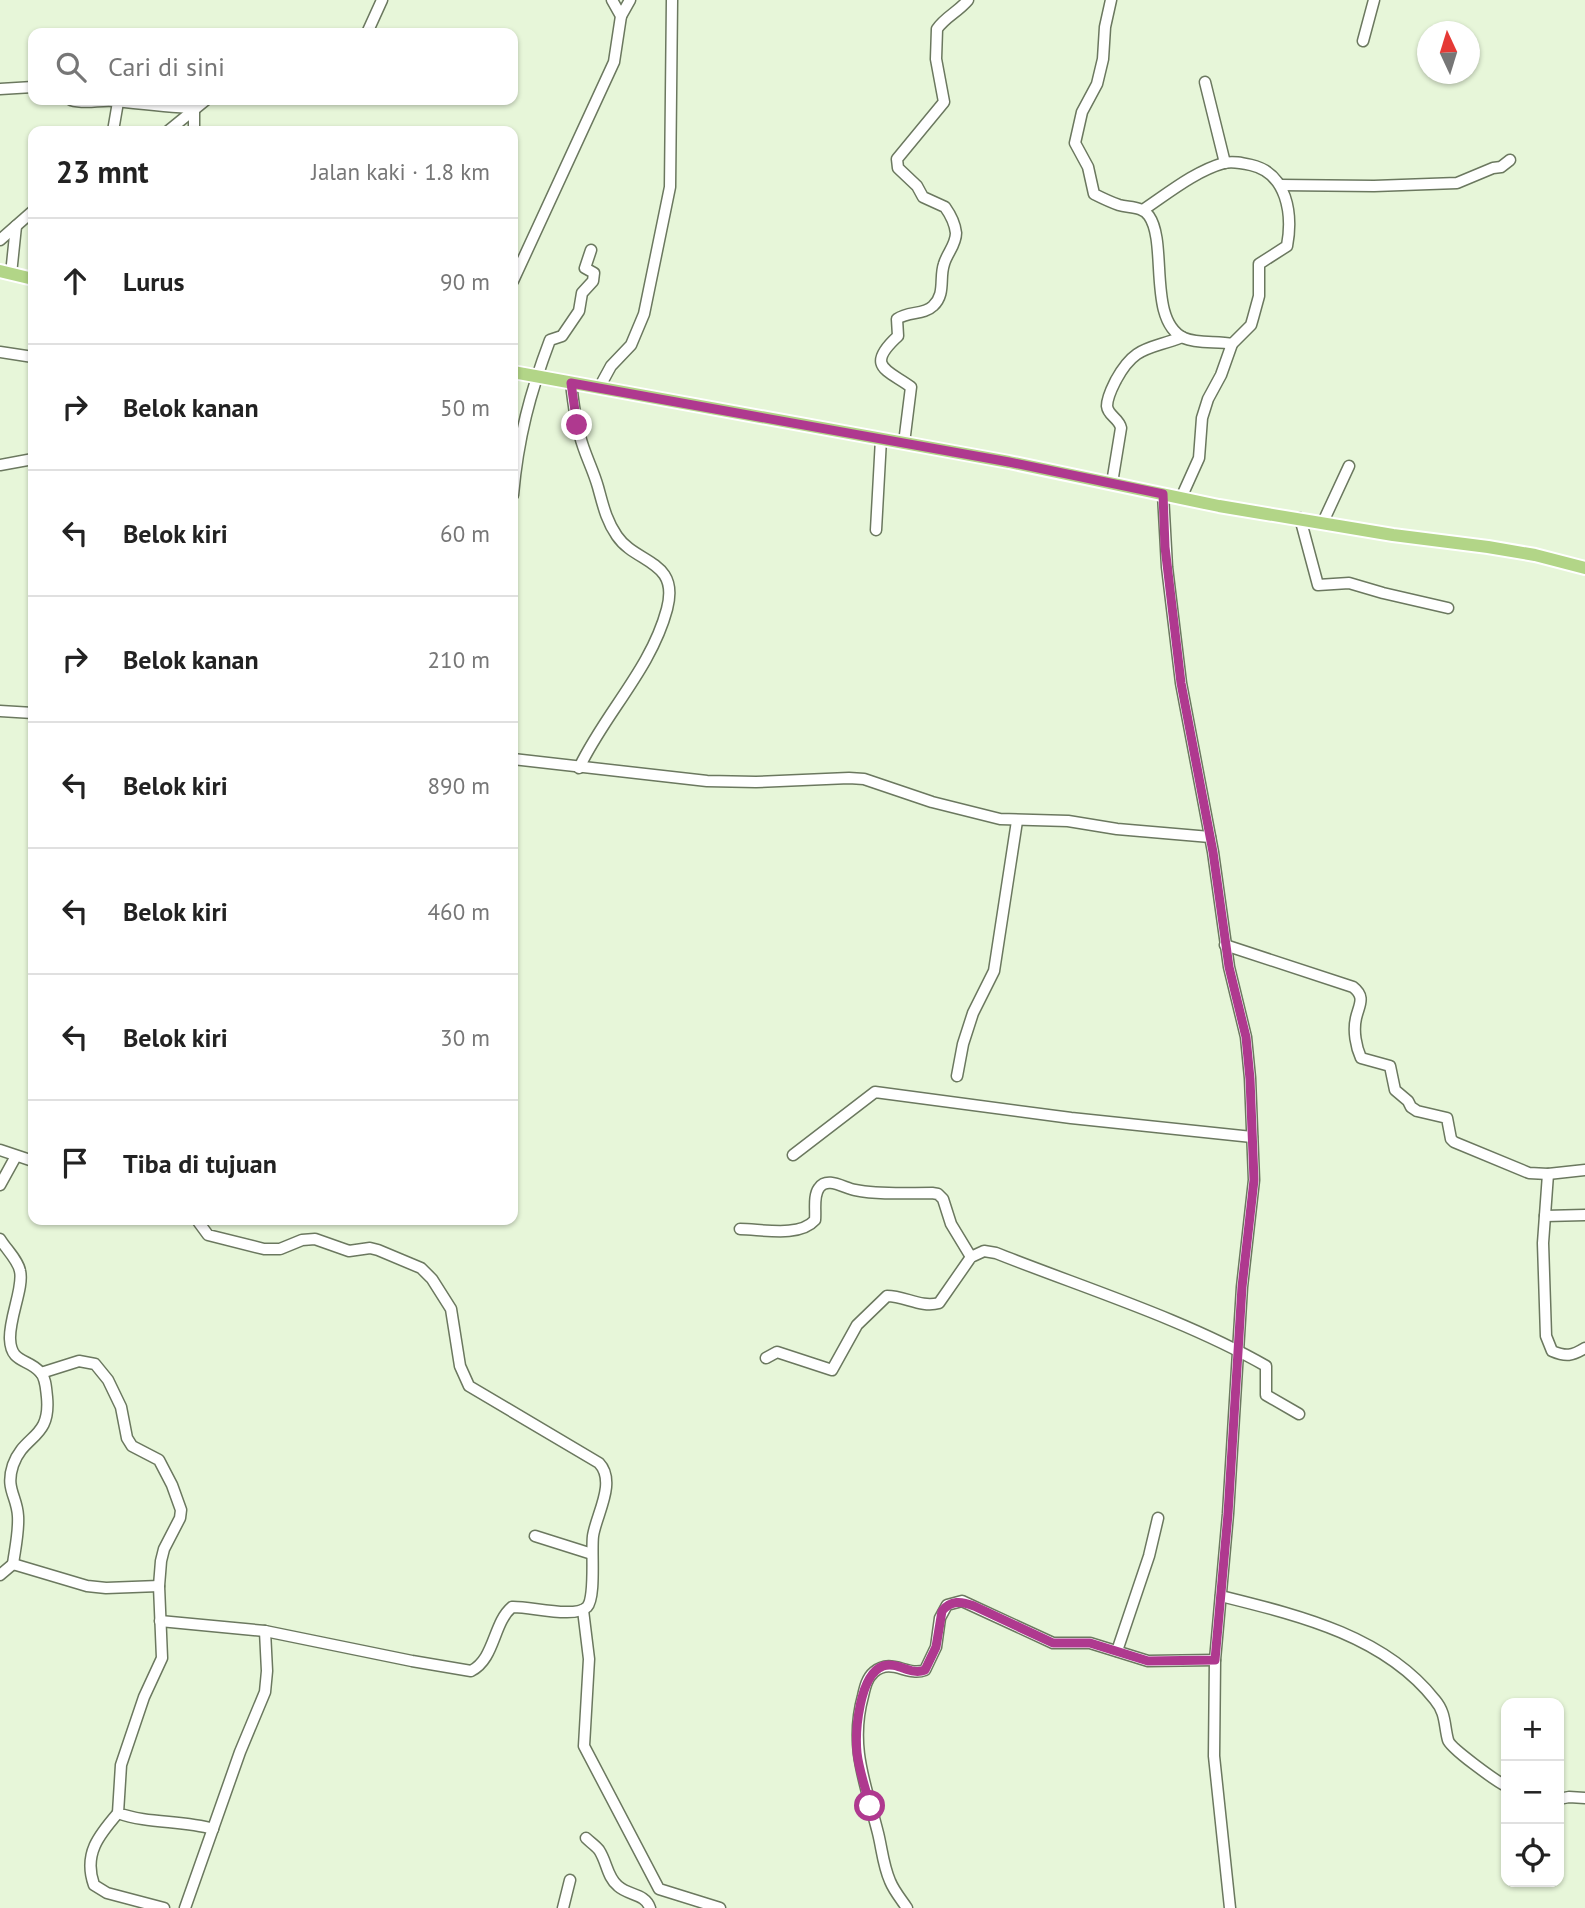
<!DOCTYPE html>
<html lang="id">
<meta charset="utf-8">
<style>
:root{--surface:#fff;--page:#f2f2f2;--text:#222;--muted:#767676;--line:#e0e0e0}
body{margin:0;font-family:"PT Sans",sans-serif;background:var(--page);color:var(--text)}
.controls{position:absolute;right:21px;bottom:21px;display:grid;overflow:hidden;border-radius:14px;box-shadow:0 2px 5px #0004}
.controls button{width:63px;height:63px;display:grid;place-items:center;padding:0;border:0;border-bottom:2px solid var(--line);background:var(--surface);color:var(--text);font:35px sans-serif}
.compass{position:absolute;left:1417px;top:21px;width:63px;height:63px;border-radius:50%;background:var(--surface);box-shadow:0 2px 5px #0004;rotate:356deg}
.stop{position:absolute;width:21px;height:21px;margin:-16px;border:5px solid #af398f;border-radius:50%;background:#fff}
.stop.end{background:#af398f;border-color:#fff;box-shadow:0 2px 7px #0008}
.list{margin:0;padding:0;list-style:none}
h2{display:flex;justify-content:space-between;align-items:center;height:91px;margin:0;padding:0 28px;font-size:30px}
h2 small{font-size:23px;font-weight:400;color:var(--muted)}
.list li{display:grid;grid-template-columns:46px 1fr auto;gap:21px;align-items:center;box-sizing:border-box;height:126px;padding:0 28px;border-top:2px solid var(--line)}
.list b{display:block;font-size:26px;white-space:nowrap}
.list em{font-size:23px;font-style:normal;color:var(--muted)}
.icon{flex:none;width:38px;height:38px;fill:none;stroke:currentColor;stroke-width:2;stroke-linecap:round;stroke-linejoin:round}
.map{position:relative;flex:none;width:1585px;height:1908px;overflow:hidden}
.search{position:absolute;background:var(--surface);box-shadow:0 2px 5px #0004;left:28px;top:28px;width:490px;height:77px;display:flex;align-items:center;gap:18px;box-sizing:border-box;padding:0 24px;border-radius:14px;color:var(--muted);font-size:26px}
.panel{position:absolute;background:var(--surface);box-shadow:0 2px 5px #0004;left:28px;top:126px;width:490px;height:1099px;border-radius:14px}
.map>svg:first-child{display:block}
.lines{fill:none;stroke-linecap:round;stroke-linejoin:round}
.minor-casing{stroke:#6b785f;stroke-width:13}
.major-casing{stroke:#fff;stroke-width:16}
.minor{stroke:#fff;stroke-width:10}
.major{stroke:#b2d587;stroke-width:12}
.route{stroke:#af398f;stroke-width:9}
</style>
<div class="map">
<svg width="1585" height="1908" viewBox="0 0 1585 1908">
<rect width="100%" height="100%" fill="#e7f6d9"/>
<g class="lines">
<defs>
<g id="minor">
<path d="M1111,0L1105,27L1103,59L1097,84L1082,112L1075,143L1088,167L1094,194C1102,198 1110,202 1119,205C1129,208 1142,206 1149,216C1168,243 1147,321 1184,338C1197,344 1218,341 1232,344"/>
<path d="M621,16L630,0"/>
<path d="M367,33L382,0"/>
<path d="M1363,41L1374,0"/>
<path d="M1205,82L1225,163"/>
<path d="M0,89L33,87"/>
<path d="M71,100C87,105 100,99 115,101C142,104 167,107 194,108V131"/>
<path d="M113,131L118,102"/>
<path d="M168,131L206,100"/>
<path d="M1280,185L1374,186L1457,183L1493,168L1501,167L1510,160"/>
<path d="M1143,210C1167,194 1195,171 1224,163C1233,161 1242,163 1251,165C1287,173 1293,214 1287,246L1259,264V296L1253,318L1251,325L1232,344L1221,375L1208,399L1202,418L1199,458L1181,498"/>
<path d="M0,240L33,211"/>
<path d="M11,274L16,226"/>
<path d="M513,281L614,62L621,16L612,0"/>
<path d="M0,352L33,357"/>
<path d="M571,383C573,401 575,419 580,436C584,453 593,469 598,487C603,505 606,520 617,536C636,564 680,560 667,609C651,669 605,713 579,768"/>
<path d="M599,388L611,366L631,345L644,314L670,187L672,0"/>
<path d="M904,443L911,387C888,370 864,367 898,336L897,319C908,311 924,315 933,306C946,294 939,278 944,264C947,253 956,245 956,233C955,224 950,214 945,207L923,197L917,186L898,168L897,159L944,102L936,59L937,29C945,17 958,12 968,0"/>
<path d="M0,465L33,459"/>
<path d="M1112,483L1121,428C1119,418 1108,416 1107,406C1107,397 1112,388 1116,380C1135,345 1149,350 1182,337"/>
<path d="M1163,494L1167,567L1181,683L1213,852L1229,967L1246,1037L1250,1078L1254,1180L1242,1287L1228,1514L1215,1660L1214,1756L1230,1908"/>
<path d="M513,495C518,438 530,393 550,340L562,336L579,311L582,293L593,281L594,273L585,268L591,250"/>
<path d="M1300,518L1318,585L1349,583L1383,593L1448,608"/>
<path d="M1323,522L1349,466"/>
<path d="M876,530L881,439"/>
<path d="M0,711L33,713"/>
<path d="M513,759L707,781L756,782L849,778L864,779L932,802L1000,819L1068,821L1117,829L1210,837"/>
<path d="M1225,945L1353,987C1366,997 1359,1005 1356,1018C1353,1031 1356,1047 1361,1058L1390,1066L1395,1090L1408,1101L1411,1107L1417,1111L1447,1118L1451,1139L1454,1142L1529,1173L1548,1174L1585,1170"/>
<path d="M957,1076L963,1044L973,1013L994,971L1017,821"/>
<path d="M0,1150L33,1161"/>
<path d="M793,1155L875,1092L1071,1118L1252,1137"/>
<path d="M1548,1174L1543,1243L1546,1336L1552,1351C1566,1357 1572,1356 1585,1348"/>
<path d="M0,1185L16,1156"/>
<path d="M1545,1216L1585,1215"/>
<path d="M740,1229C761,1229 799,1238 815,1220C816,1210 813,1196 819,1188C827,1176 844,1188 855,1190C880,1195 907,1193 932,1193L938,1194L943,1199L951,1224L971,1257"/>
<path d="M0,1239C6,1249 18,1260 20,1271C24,1287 9,1318 10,1339C11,1364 28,1358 40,1372C46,1378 46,1389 47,1397C51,1439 24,1434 13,1465C5,1489 17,1496 18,1516C19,1532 15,1549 13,1564"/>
<path d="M766,1358L777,1352L832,1370L857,1325L887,1296C905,1296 921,1308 939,1303L971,1257L984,1251L996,1253C1084,1288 1184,1319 1266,1366V1395L1299,1414"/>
<path d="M41,1373L79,1361L95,1364L108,1380L121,1407L127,1438L132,1446L159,1460L172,1485L181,1510L180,1518L164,1549L161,1561L159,1586L162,1658L144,1697L121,1765L118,1813C148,1824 182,1820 213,1829"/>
<path d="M535,1536L592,1554"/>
<path d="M0,1575L13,1564L87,1586L106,1588L159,1586"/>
<path d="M1221,1596C1297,1615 1384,1635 1435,1700C1446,1713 1444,1725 1448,1740C1450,1748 1496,1781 1506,1786"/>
<path d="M583,1610L589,1659L584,1746L659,1889L720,1908"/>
<path d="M160,1621L265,1631L412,1661L471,1671C495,1659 493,1623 512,1607C529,1606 575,1619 587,1607C596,1597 591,1551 593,1536C596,1515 617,1482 599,1463L469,1386L460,1366L451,1309L432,1279L421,1268L378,1250L370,1248L349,1251L315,1239L302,1240L280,1249H264L208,1235L197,1220"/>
<path d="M1117,1651L1149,1556L1158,1518"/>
<path d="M1559,1799L1569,1797L1585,1798"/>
<path d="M118,1813C99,1835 83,1854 94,1885L107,1893L164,1908"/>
<path d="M586,1838C590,1842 596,1846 599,1850C607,1862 607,1877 618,1886C629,1896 645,1893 650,1908"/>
<path d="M185,1908L240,1752L265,1692L267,1671L265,1631"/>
<path d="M563,1908L570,1880"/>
<path d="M907,1908C901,1899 894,1891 890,1881C883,1865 882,1849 878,1833C866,1785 849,1747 863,1696C865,1687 867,1678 874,1672C892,1657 907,1677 925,1670L936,1647L940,1618L947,1605L962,1601L1053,1643H1090L1148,1661L1215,1660"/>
</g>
<g id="major">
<path d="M0,271L33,279"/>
<path d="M513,372L1009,462L1219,506L1393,535L1488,547L1535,555L1585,568"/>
</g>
</defs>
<use href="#minor" class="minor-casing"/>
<use href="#major" class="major-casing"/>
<use href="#minor" class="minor"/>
<use href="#major" class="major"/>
</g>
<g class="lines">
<path class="route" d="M577,425L571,383L1009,462L1163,494L1165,547L1181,683L1213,852L1229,967L1246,1037L1250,1079L1254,1180L1242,1287L1228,1514L1215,1660L1148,1661L1090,1643H1053L974,1606C961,1601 951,1600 942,1611L936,1647L925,1670C910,1676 898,1661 883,1666C859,1675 855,1732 857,1753C859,1771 866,1789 870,1806"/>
</g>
</svg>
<div class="controls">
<button>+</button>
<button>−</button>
<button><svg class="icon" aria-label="locate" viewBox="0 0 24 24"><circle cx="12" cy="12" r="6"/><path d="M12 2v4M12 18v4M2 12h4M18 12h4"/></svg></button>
</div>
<svg class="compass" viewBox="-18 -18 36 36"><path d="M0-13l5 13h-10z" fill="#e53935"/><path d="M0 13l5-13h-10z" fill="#767676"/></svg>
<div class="stop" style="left:870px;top:1806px"></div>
<div class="stop end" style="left:577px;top:425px"></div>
<div class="search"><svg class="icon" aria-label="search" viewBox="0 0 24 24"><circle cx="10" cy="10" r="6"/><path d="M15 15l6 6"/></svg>Cari di sini</div>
<section class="panel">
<h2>23 mnt<small>Jalan kaki · 1.8 km</small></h2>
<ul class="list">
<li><svg class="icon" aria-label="ahead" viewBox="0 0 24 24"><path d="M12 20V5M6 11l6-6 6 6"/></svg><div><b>Lurus</b></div><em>90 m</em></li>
<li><svg class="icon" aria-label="right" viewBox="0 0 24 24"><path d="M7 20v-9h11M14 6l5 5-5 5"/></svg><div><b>Belok kanan</b></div><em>50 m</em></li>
<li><svg class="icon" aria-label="left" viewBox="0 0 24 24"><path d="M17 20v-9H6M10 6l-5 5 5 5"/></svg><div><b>Belok kiri</b></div><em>60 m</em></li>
<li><svg class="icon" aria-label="right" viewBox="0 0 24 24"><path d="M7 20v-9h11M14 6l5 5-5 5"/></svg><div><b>Belok kanan</b></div><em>210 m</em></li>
<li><svg class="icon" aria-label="left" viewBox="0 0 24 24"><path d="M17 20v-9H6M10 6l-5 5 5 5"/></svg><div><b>Belok kiri</b></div><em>890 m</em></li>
<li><svg class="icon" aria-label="left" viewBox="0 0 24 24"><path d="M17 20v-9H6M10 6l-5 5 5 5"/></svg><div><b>Belok kiri</b></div><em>460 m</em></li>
<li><svg class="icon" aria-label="left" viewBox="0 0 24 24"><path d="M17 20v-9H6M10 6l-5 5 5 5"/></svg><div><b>Belok kiri</b></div><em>30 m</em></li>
<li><svg class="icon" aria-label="arrive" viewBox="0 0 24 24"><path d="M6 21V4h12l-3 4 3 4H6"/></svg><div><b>Tiba di tujuan</b></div></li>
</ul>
</section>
</div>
